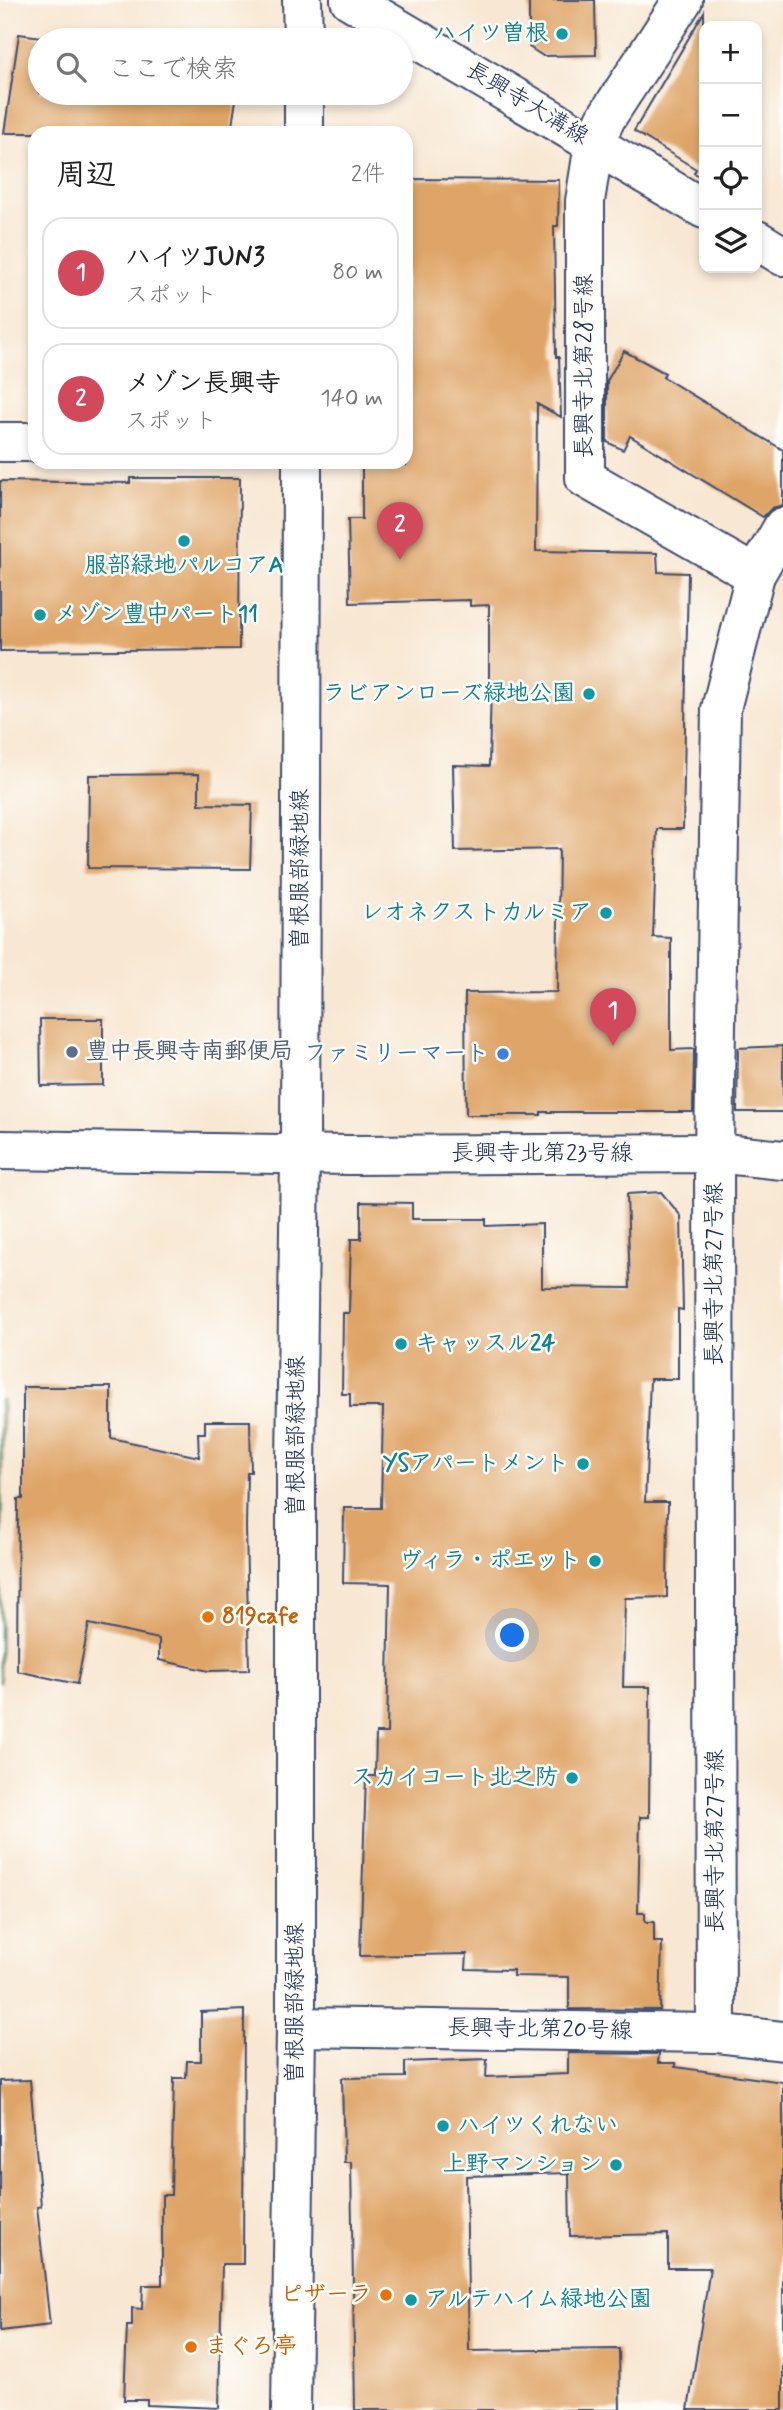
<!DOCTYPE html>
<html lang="ja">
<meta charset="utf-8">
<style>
:root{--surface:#fff;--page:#f2f2f2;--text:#222;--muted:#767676;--line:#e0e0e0;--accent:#d1495b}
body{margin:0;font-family:Mynerve,"Klee One",sans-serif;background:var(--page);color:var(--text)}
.controls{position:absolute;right:21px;top:21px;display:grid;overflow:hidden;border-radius:14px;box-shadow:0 4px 10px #0003}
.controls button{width:63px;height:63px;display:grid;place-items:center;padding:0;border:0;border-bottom:2px solid var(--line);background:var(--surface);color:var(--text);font:35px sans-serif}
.you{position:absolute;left:513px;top:1636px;width:24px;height:24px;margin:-18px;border:5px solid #fff;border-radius:50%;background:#1a73e8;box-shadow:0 0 0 10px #1a73e833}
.badge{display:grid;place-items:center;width:46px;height:46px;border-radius:50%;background:var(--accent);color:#fff;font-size:23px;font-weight:700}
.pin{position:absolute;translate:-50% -58px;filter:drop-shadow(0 2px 4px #0008)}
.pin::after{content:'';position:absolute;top:37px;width:24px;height:21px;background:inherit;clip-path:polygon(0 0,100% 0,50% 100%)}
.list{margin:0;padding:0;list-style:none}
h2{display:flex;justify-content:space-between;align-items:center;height:91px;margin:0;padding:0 28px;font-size:30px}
h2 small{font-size:23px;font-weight:400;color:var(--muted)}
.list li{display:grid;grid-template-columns:46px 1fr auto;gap:21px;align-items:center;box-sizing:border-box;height:112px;margin:0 14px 14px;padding:0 14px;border:2px solid var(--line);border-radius:21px}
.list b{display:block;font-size:26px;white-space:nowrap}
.list p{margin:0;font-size:23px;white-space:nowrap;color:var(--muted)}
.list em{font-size:23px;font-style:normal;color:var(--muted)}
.icon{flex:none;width:38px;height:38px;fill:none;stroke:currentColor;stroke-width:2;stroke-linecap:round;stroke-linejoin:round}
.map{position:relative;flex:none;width:783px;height:2410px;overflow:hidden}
.search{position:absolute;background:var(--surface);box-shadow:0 4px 10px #0003;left:28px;top:28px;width:385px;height:77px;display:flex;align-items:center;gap:18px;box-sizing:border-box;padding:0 24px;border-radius:38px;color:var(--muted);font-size:26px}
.panel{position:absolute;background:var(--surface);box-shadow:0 4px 10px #0003;left:28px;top:126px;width:385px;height:343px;border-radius:21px}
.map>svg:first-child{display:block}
.green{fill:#afc96f;stroke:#657c66;stroke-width:2}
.building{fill:#dfa568}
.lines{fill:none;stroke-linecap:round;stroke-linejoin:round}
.street-casing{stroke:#3c4b6f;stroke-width:42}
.secondary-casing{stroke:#3c4b6f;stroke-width:42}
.street{stroke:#fff;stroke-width:38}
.secondary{stroke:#fff;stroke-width:38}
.culture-dot{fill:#0f9aa8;stroke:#fdfcf7;stroke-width:2.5}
.service-dot{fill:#5c6f8a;stroke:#fdfcf7;stroke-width:2.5}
.shop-dot{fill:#3f7fe0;stroke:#fdfcf7;stroke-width:2.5}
.food-dot{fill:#e8710a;stroke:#fdfcf7;stroke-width:2.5}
.labels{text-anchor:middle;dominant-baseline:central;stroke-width:5;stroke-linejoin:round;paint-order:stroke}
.culture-label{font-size:23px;font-weight:bold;fill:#0d838f;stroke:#fdfcf7;text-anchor:end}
.street-label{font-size:23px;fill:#1b2f5e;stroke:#fdfcf7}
.service-label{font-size:23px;font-weight:bold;fill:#4e5e75;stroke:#fdfcf7;text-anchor:start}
.shop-label{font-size:23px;font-weight:bold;fill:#366cbe;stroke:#fdfcf7;text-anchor:end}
.food-label{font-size:23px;font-weight:bold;fill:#c56008;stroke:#fdfcf7;text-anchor:start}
</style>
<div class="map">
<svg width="783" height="2410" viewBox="0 0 783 2410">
<rect width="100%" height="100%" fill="#fdfcf7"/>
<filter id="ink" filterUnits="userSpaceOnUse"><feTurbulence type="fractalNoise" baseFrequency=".0143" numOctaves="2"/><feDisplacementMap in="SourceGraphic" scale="14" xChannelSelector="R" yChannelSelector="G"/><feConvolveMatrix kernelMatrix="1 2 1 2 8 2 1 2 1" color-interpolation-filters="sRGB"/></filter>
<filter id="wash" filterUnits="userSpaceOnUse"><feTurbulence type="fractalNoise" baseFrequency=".00686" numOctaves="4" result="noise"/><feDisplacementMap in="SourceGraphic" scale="28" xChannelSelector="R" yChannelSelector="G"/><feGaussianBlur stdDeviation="1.57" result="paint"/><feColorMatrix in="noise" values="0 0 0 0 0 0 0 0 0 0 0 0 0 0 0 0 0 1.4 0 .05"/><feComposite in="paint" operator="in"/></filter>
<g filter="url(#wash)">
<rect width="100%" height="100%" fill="#f8e7d2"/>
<path class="green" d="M0,1400H3L0,1683Z"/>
<g id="blocks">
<g class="building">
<path d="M529,0H595L596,55L543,56L529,47Z"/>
<path d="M704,12V179L694,173L696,169L634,131Z"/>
<path d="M19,34L64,40H40V93H237L231,133H4Z"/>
<path d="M406,179L559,180L558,226H554L556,357H559L561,417L537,404L536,551L657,553L658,572L688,573L683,829H657L653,937L671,938V1050L694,1049L693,1112H541V1115H466L465,993L557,992L559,849L455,851L453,765L489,766L491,684H489V605L470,606V600L350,603L348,519H362V465H406Z"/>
<path d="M624,351L665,373L663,377L783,450V505L772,508L763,517L630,436L623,450L607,442V381Z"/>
<path d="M130,478H240L239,649L0,651V481L130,483Z"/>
<path d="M199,774V804L252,805L250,869L88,868L89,775Z"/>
<path d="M40,1019H103V1085L41,1086Z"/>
<path d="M783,1046V1112H737L738,1048Z"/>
<path d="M661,1192L681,1216L683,1310L678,1309V1379H650L645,1502H668L667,1597L625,1598L623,1687H650L649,1817H640L638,1913H645V1922H654V1942H662L660,2010L569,2009V1977L513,1976V1970L466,1969L467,1954L360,1956L366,1776H375L376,1733H387L390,1584L343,1583L344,1508H381L383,1407H350V1394H342L343,1313H349L351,1239H361V1202L412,1203V1219H486V1226L542,1224V1287L630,1288L627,1194Z"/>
<path d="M23,1387H111V1438L199,1457L198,1433H205V1421H250L251,1472H247L246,1527L249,1670L209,1671L159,1660V1639L89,1624L77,1684L17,1671L18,1499H23Z"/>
<path d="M244,2010L243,2264H222L219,2408L147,2405V2400H124L127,2326H132V2308L142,2309L143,2285H162V2195H171L174,2078H186L187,2061H201V2012Z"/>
<path d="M568,2053L659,2054L658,2063H675V2067L783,2082V2410H688L710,2268H668V2234L570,2236L569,2173L466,2176L469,2351L619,2349L620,2410H355L351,2162H344L342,2078L405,2077V2062L487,2059L486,2077L568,2074Z"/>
<path d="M30,2080L41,2206L37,2207L50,2325L0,2331V2081Z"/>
</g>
</g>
</g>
<g filter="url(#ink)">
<use href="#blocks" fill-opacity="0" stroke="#3c4b6f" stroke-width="2"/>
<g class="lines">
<defs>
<g id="street">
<path d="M350,0L704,209"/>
<path d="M683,0L606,118L594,144L585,201V478L755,575"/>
<path d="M757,240L783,256"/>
<path d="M0,442H35"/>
<path d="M0,1150L349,1155L714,1153L783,1160"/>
<path d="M296,2027L716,2033L783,2041"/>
<path d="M716,2033L714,1153L721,709L755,575L783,527"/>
</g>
<g id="secondary">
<path d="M302,0L303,40"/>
<path d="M304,93V133"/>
<path d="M291,2410L296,2027V1465L300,1155L302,462"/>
</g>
</defs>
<use href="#street" class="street-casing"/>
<use href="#secondary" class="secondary-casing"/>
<use href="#street" class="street"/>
<use href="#secondary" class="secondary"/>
</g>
</g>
<g class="culture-dot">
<circle cx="562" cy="34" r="7"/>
<circle cx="184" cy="541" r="7"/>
<circle cx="40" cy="615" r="7"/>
<circle cx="589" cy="694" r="7"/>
<circle cx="606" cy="913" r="7"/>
<circle cx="401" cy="1344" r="7"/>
<circle cx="583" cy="1464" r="7"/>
<circle cx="595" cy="1561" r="7"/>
<circle cx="572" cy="1778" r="7"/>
<circle cx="443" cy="2126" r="7"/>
<circle cx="616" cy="2165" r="7"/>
<circle cx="411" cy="2300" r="7"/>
</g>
<circle class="service-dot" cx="72" cy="1052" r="7"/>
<circle class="shop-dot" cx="503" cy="1054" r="7"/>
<g class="food-dot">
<circle cx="208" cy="1617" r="7"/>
<circle cx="386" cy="2295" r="7"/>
<circle cx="191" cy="2347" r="7"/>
</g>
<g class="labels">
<g class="culture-label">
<text x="548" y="34">ハイツ曽根</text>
<text x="184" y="566" text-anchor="middle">服部緑地パルコアA</text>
<text x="54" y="615" text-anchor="start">メゾン豊中パート11</text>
<text x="575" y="694">ラビアンローズ緑地公園</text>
<text x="592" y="913">レオネクストカルミア</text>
<text x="415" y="1344" text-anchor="start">キャッスル24</text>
<text x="569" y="1464">YSアパートメント</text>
<text x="581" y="1561">ヴィラ・ポエット</text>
<text x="558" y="1778">スカイコート北之防</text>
<text x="457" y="2126" text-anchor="start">ハイツくれない</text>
<text x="602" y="2165">上野マンション</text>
<text x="425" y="2300" text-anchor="start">アルテハイム緑地公園</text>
</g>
<g class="street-label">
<text transform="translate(527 104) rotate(31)">長興寺大溝線</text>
<text transform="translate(585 366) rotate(-90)">長興寺北第28号線</text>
<text transform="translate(301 869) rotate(-90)">曽根服部緑地線</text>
<text x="542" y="1154">長興寺北第23号線</text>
<text transform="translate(715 1274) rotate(-90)">長興寺北第27号線</text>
<text transform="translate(297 1436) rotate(-90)">曽根服部緑地線</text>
<text transform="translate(716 1841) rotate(-90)">長興寺北第27号線</text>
<text transform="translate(296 2003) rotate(-90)">曽根服部緑地線</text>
<text transform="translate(540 2030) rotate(1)">長興寺北第20号線</text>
</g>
<g class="service-label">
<text x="86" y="1052">豊中長興寺南郵便局</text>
</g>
<g class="shop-label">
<text x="489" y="1054">ファミリーマート</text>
</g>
<g class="food-label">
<text x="222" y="1617">819cafe</text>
<text x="372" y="2295" text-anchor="end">ピザーラ</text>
<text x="205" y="2347">まぐろ亭</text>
</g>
</g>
</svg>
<div class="controls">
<button>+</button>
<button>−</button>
<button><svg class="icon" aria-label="locate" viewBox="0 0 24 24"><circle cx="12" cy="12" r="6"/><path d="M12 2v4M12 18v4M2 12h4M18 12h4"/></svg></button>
<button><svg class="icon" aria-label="layers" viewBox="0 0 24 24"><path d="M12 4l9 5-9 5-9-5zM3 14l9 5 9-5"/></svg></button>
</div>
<div class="you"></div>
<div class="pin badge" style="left:613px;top:1046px">1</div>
<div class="pin badge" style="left:400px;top:560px">2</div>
<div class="search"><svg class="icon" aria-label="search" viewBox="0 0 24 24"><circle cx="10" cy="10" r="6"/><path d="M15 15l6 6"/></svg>ここで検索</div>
<section class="panel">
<h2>周辺<small>2件</small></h2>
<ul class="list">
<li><span class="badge">1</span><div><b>ハイツJUN3</b><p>スポット</p></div><em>80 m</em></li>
<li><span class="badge">2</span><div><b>メゾン長興寺</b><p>スポット</p></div><em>140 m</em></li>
</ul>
</section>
</div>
